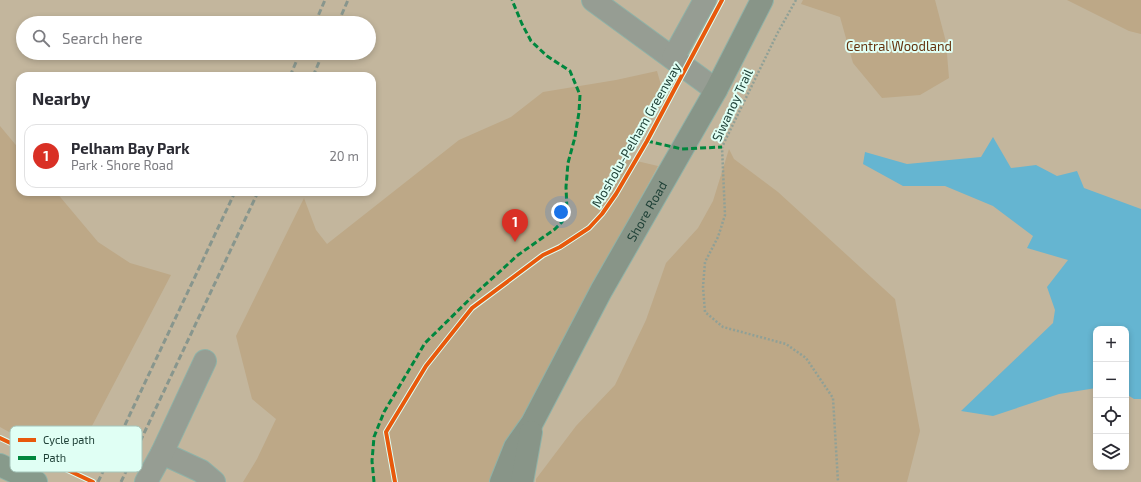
<!DOCTYPE html>
<meta charset="utf-8">
<style>
:root{--surface:#fff;--page:#f2f2f3;--text:#2b2b33;--muted:#7c7c81;--line:#e1e1e2;--accent:#d93025}
body{margin:0;font-family:"Exo 2",sans-serif;background:var(--page);color:var(--text)}
.controls{position:absolute;right:12px;bottom:12px;display:grid;overflow:hidden;border-radius:8px;box-shadow:0 2px 6px #0003}
.controls button{width:36px;height:36px;display:grid;place-items:center;padding:0;border:0;border-bottom:1px solid var(--line);background:var(--surface);color:var(--text);font:20px sans-serif}
.you{position:absolute;left:561px;top:212px;width:14px;height:14px;margin:-10px;border:3px solid #fff;border-radius:50%;background:#1a73e8;box-shadow:0 0 0 6px #1a73e833}
.badge{display:grid;place-items:center;width:26px;height:26px;border-radius:50%;background:var(--accent);color:#fff;font-size:13px;font-weight:700}
.pin{position:absolute;translate:-50% -33px;filter:drop-shadow(0 1px 2px #0008)}
.pin::after{content:'';position:absolute;top:21px;width:14px;height:12px;background:inherit;clip-path:polygon(0 0,100% 0,50% 100%)}
.list{margin:0;padding:0;list-style:none}
h2{display:flex;justify-content:space-between;align-items:center;height:52px;margin:0;padding:0 16px;font-size:17px}
h2 small{font-size:13px;font-weight:400;color:var(--muted)}
.list li{display:grid;grid-template-columns:26px 1fr auto;gap:12px;align-items:center;box-sizing:border-box;height:64px;margin:0 8px 8px;padding:0 8px;border:1px solid var(--line);border-radius:12px}
.list b{display:block;font-size:15px;white-space:nowrap}
.list p{margin:0;font-size:13px;white-space:nowrap;color:var(--muted)}
.list em{font-size:13px;font-style:normal;color:var(--muted)}
.icon{flex:none;width:22px;height:22px;fill:none;stroke:currentColor;stroke-width:2;stroke-linecap:round;stroke-linejoin:round}
.map{position:relative;flex:none;width:1141px;height:482px;overflow:hidden}
.search{position:absolute;background:var(--surface);box-shadow:0 2px 6px #0003;left:16px;top:16px;width:360px;height:44px;display:flex;align-items:center;gap:10px;box-sizing:border-box;padding:0 14px;border-radius:22px;color:var(--muted);font-size:15px}
.panel{position:absolute;background:var(--surface);box-shadow:0 2px 6px #0003;left:16px;top:72px;width:360px;height:124px;border-radius:12px}
.map>svg:first-child{display:block}
.green{fill:#c3b69d;fill-rule:evenodd}
.forest{fill:#bda887}
.water{fill:#65b5d1}
.lines{fill:none;stroke-linecap:round;stroke-linejoin:round}
.minor-casing{stroke:#8fb2a7;stroke-width:24}
.major-casing{stroke:#8fb2a7;stroke-width:24}
.highway-casing{stroke:#8fb2a7;stroke-width:24}
.path{stroke:#90a096;stroke-width:2.5;stroke-dasharray:2 2;stroke-linecap:butt}
.minor{stroke:#969d93;stroke-width:22}
.major{stroke:#889588;stroke-width:22}
.highway{stroke:#879a8b;stroke-width:22}
.rail{stroke:#88968d;stroke-width:3;stroke-dasharray:6 3;stroke-linecap:butt}
.quiet{stroke:#00873e;stroke-width:3;stroke-dasharray:6 3;stroke-linecap:butt}
.cycleway-casing{stroke:#e0fff4;stroke-width:6}
.cycleway{stroke:#e8590c;stroke-width:4}
.labels{text-anchor:middle;dominant-baseline:central;stroke-width:4;stroke-linejoin:round;paint-order:stroke}
.park-label{font-size:13px;fill:#64330e;stroke:#e0fff4}
.street-label{font-size:13px;fill:#1f4137;stroke:#e0fff4}
.key{fill:#e0fff4;stroke:#a6c6bb;stroke-width:1}
.key-label{font-size:11px;fill:#1f4137}
</style>
<div class="map">
<svg width="1141" height="482" viewBox="0 0 1141 482">
<rect width="100%" height="100%" fill="#aad6c9"/>
<path class="green" d="M0,0H1141V482H0ZM23,23H369V53H23ZM20,76H372V192H20ZM1096,329H1126V467H1096Z"/>
<g class="forest">
<path d="M803,0H935L946,42L949,78L920,95L882,98L853,63L840,17L801,4Z"/>
<path d="M1067,0H1141V34L1129,31Z"/>
<path d="M657,71L661,85L658,97L624,158L658,166L545,375L492,482H243L257,459L276,419L252,399L236,336L304,198L316,230L327,244L459,140L511,117L543,92L616,80Z"/>
<path d="M0,126L20,150V192H56L98,242L130,263L171,275L71,466L0,427Z"/>
<path d="M729,149L734,159L778,192L895,299L920,431L907,482H536V479L576,426L615,385L646,320L666,263L698,228L713,201Z"/>
</g>
<path class="water" d="M993,137L1011,168L1036,165L1057,176L1077,171L1084,188L1141,209V399H1134L1126,394V329H1096V388L1059,394L993,416L961,411L1053,323L1055,310L1047,287L1068,260L1027,248L1033,236L993,206L945,186H903L863,164L865,152L907,164L981,157Z"/>
<g class="lines">
<defs>
<g id="minor">
<path d="M593,0L716,90"/>
<path d="M673,58L705,0"/>
<path d="M162,453L201,471L214,482"/>
<path d="M146,482L162,453L205,361"/>
</g>
<g id="major">
<path id="s1" d="M501,482L515,447L532,423L601,291L716,90L762,0"/>
<path d="M522,482L531,432"/>
</g>
<path id="highway" d="M0,465L36,482"/>
</defs>
<use href="#minor" class="minor-casing"/>
<use href="#major" class="major-casing"/>
<use href="#highway" class="highway-casing"/>
<path class="path" d="M796,0L777,34L722,147L725,215L718,237L705,262L703,287L705,312L723,327L786,344L806,358L833,398L838,482"/>
<use href="#minor" class="minor"/>
<use href="#major" class="major"/>
<use href="#highway" class="highway"/>
<g class="rail">
<path d="M315,23L325,0"/>
<path d="M338,23L348,0"/>
<path d="M290,76L300,53"/>
<path d="M313,76L323,53"/>
<path d="M98,482L235,192"/>
<path d="M121,482L258,192"/>
</g>
<g class="quiet">
<path d="M647,141L682,149L722,147"/>
<path d="M374,482L372,461L374,437L384,412L425,343L476,293L518,255L555,229L562,222L567,211L566,187L568,163L575,137L579,112L580,95L570,71L547,56L531,41L522,24L512,0"/>
</g>
<defs>
<g id="cycleway">
<path d="M0,438L93,482"/>
<path d="M395,482L386,432L426,366L472,308L543,255L560,247L589,228L602,214L616,194L647,141L722,0"/>
</g>
</defs>
<use href="#cycleway" class="cycleway-casing"/>
<use href="#cycleway" class="cycleway"/>
</g>
<g class="labels">
<g class="park-label">
<text x="899" y="46">Central Woodland</text>
</g>
<g class="street-label">
<text transform="translate(732 105) rotate(-65)">Siwanoy Trail</text>
<text transform="translate(636 135) rotate(-60)">Mosholu-Pelham Greenway</text>
<text stroke="none"><textPath href="#s1" startOffset="308">Shore Road</textPath></text>
</g>
</g>
<rect x="10" y="426" width="132" height="46" rx="6" class="key"/>
<rect x="18" y="438" width="18" height="4" fill="#e8590c"/>
<rect x="18" y="456" width="18" height="4" fill="#00873e"/>
<g class="key-label">
<text x="43" y="444">Cycle path</text>
<text x="43" y="462">Path</text>
</g>
</svg>
<div class="controls">
<button>+</button>
<button>−</button>
<button><svg class="icon" aria-label="locate" viewBox="0 0 24 24"><circle cx="12" cy="12" r="6"/><path d="M12 2v4M12 18v4M2 12h4M18 12h4"/></svg></button>
<button><svg class="icon" aria-label="layers" viewBox="0 0 24 24"><path d="M12 4l9 5-9 5-9-5zM3 14l9 5 9-5"/></svg></button>
</div>
<div class="you"></div>
<div class="pin badge" style="left:515px;top:242px">1</div>
<div class="search"><svg class="icon" aria-label="search" viewBox="0 0 24 24"><circle cx="10" cy="10" r="6"/><path d="M15 15l6 6"/></svg>Search here</div>
<section class="panel">
<h2>Nearby<small></small></h2>
<ul class="list">
<li><span class="badge">1</span><div><b>Pelham Bay Park</b><p>Park · Shore Road</p></div><em>20 m</em></li>
</ul>
</section>
</div>
